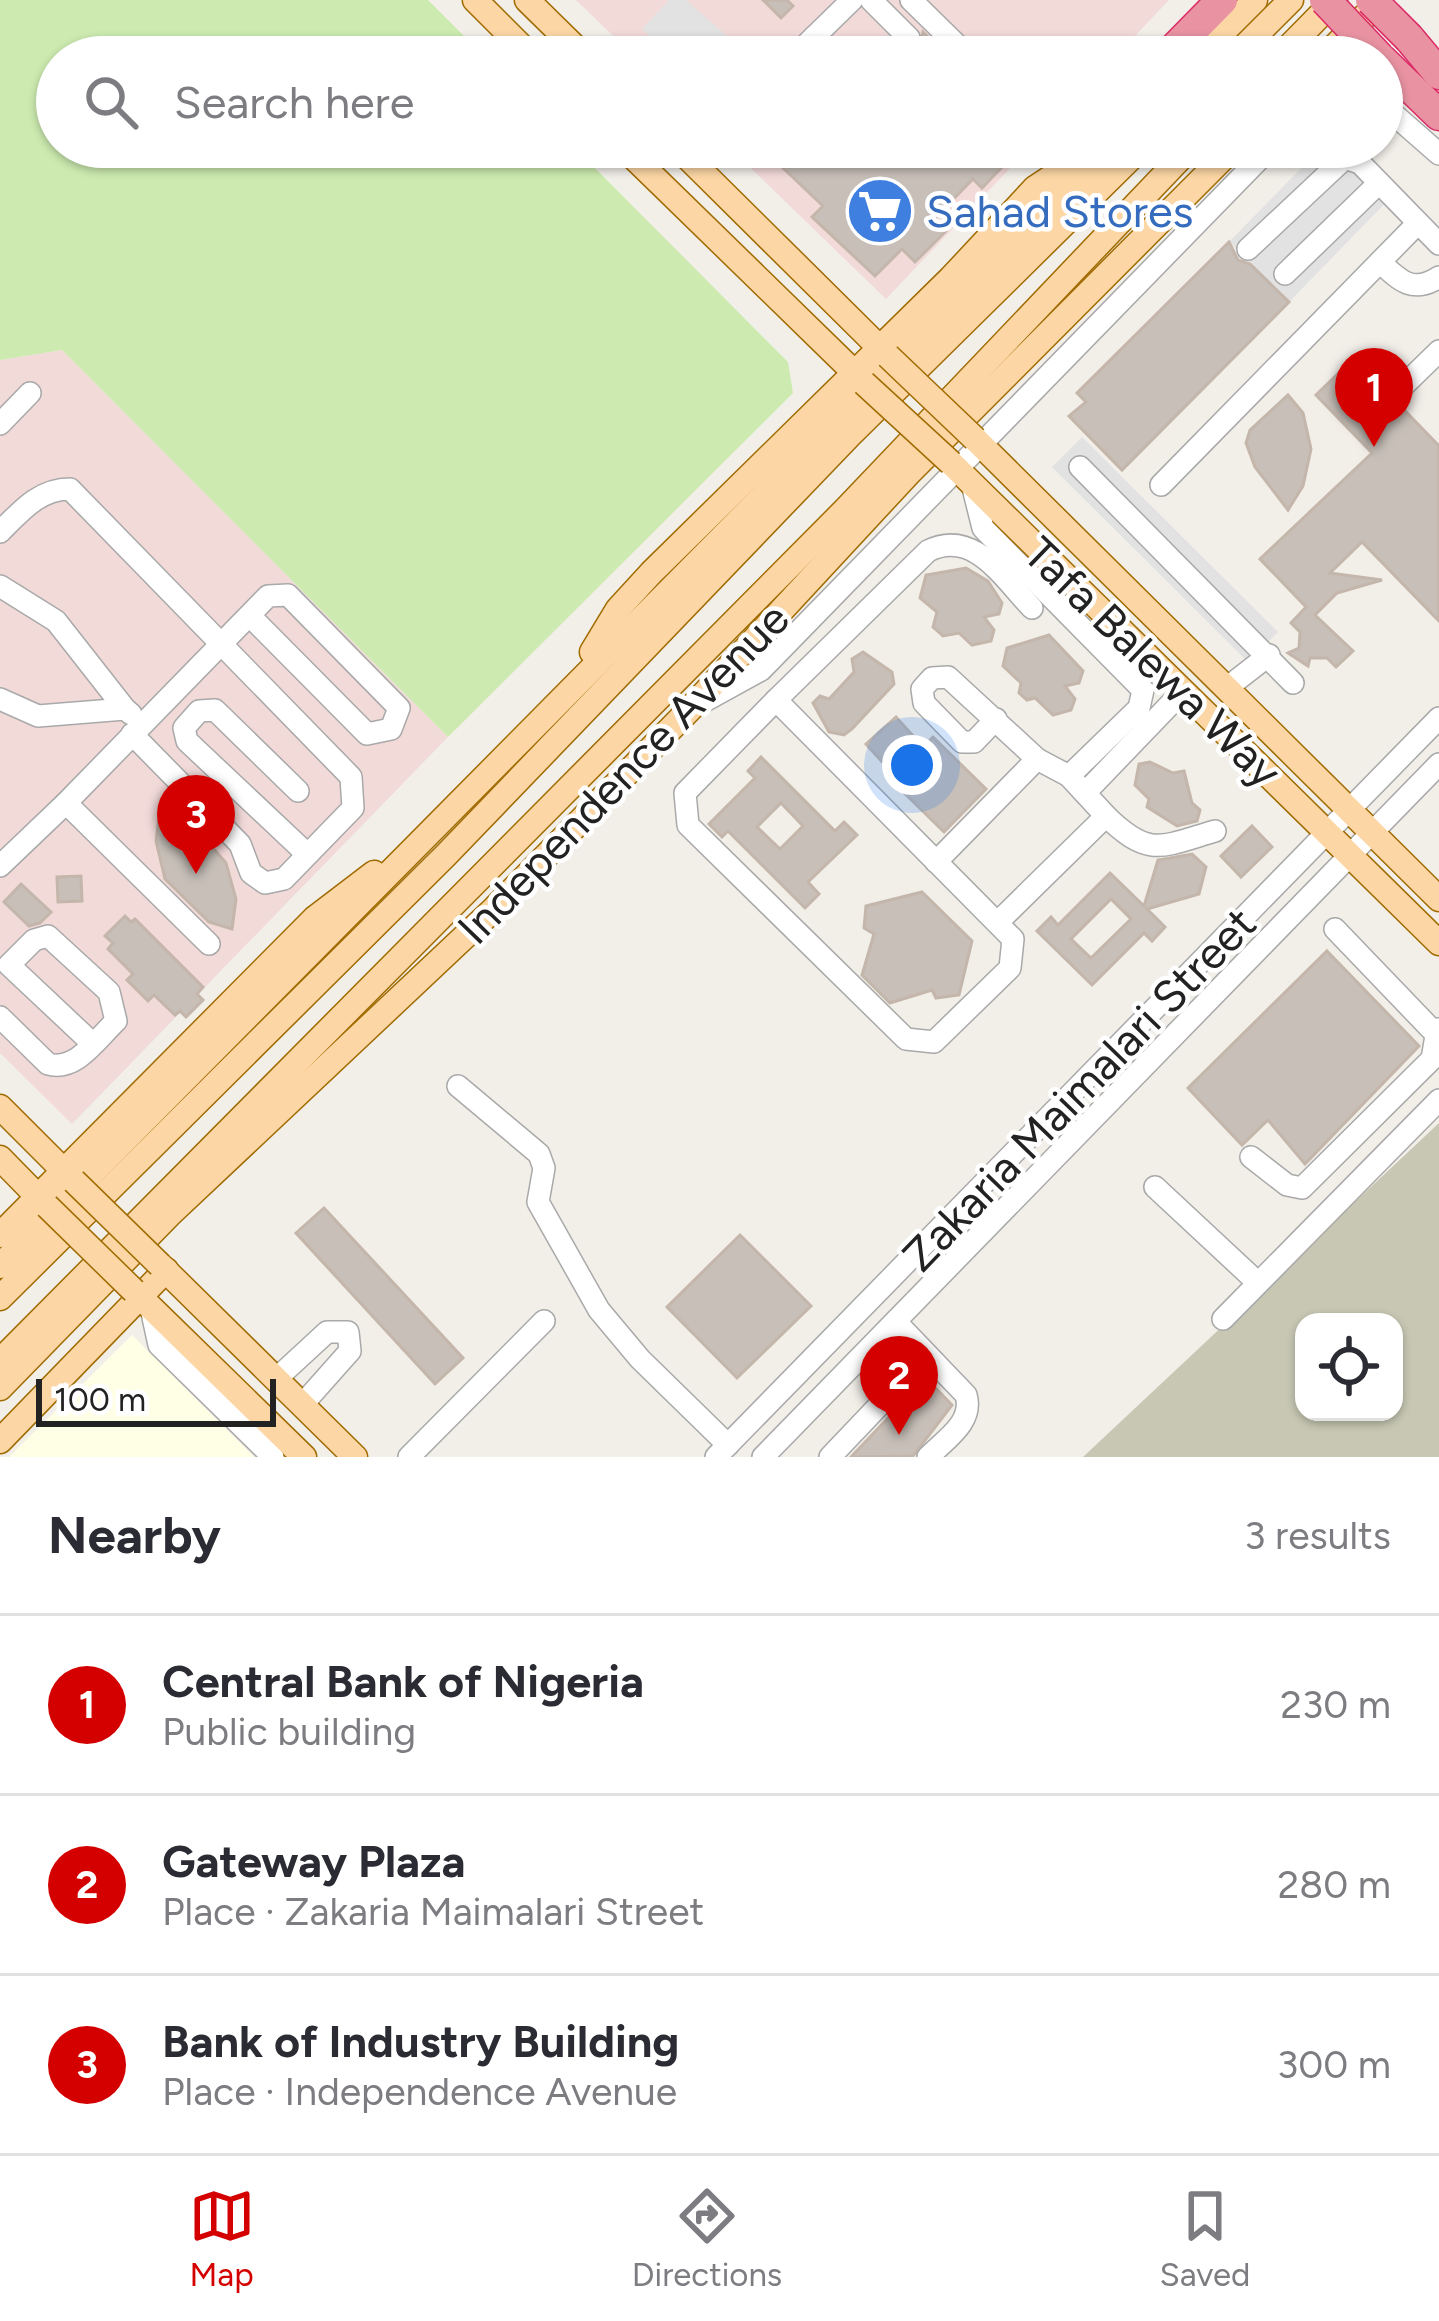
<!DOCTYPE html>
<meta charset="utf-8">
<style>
:root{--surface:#fff;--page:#f2f2f3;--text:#2b2b33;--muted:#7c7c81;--line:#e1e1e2;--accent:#d40000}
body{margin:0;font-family:Figtree,sans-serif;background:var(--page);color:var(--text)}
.controls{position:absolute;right:36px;bottom:36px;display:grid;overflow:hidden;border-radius:24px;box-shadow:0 3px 9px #0004}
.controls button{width:108px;height:108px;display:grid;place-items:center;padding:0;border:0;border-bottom:3px solid var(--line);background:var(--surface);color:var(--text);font:60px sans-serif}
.scale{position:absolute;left:36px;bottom:30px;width:240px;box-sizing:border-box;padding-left:12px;border:6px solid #222;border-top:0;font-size:33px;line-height:42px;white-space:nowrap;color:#222;-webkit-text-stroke:9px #fff;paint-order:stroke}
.you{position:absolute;left:912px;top:765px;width:42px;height:42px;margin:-30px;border:9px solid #fff;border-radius:50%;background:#1a73e8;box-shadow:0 0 0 18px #1a73e833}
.badge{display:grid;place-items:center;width:78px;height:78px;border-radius:50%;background:var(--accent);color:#fff;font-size:39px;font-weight:700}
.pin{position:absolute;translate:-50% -99px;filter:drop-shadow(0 3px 6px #0008)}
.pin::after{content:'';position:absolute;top:63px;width:42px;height:36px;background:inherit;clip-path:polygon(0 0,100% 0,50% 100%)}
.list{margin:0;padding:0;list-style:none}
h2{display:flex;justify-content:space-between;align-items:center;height:156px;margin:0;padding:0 48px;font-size:51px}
h2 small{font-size:39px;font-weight:400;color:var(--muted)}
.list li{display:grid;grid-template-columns:78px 1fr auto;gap:36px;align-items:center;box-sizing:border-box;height:180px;padding:0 48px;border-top:3px solid var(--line)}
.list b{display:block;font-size:45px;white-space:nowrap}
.list p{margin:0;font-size:39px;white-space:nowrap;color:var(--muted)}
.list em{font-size:39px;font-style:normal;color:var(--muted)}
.icon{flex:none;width:66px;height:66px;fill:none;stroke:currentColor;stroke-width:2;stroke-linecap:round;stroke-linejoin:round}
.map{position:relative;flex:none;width:1439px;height:1457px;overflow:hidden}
.search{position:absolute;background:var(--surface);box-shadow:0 3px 9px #0004;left:36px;right:36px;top:36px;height:132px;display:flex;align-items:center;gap:30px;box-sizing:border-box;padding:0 42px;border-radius:66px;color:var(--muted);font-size:45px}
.sheet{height:696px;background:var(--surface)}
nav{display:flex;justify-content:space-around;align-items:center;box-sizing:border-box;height:168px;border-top:3px solid var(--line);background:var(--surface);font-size:33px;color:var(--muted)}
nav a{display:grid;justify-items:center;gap:6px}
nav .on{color:var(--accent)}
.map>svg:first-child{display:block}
.commercial{fill:#f2dad9}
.education{fill:#ffffe5}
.construction{fill:#c7c7b4;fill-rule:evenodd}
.grass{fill:#cdebb0}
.parking{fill:#e2e2e2}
.building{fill:#c7bfb8;stroke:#c4b6ab;stroke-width:3;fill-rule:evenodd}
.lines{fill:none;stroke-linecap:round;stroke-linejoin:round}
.minor-casing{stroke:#a9a9a9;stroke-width:24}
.major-casing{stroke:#a06b00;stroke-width:27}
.highway-casing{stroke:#dc2a67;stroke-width:33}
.minor{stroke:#fff;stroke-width:21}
.major{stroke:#fcd6a4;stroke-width:24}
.highway{stroke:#e892a2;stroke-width:30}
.major-bridge-casing{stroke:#a06b00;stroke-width:27;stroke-linecap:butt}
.highway-bridge-casing{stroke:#dc2a67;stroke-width:33;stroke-linecap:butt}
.major-bridge{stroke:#fcd6a4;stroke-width:24}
.highway-bridge{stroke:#e892a2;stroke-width:30}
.labels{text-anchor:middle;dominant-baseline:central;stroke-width:9;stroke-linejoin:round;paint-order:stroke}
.shop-label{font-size:45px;fill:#366cbe;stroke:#fff;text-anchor:start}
.street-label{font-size:45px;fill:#222;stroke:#fff}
</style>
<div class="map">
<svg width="1439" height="1457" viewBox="0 0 1439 1457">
<rect width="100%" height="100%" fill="#f2efe9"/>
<g class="commercial">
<path d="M576,0H1169L1115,57H635Z"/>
<path d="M729,147H1030L886,299Z"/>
<path d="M62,350L448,737L72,1124L0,1053V360Z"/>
</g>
<path class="education" d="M132,1335L254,1457H9Z"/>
<path class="construction" d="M1439,1123V1457H1083ZM1304,1322H1394V1412H1304Z"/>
<path class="grass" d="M0,0H428L485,57H57V147H574L788,362L793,393L448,737L62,350L0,360Z"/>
<g class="parking">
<path d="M669,0H686L729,38L711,57H674L642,29Z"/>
<path d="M1322,147H1359L1400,188L1289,302L1229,242Z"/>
<path d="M1082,437L1278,632L1248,662L1052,467Z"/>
</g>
<g class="building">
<path d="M763,0H787L793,6L781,18Z"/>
<path d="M923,32L948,57H895L901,51L919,49Z"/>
<path d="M761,147H912L919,161L931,166L943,158L944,147H1021L982,188L973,179L934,219L946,231L915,262L902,249L875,276L812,217L823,206Z"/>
<path d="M1229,242L1238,260L1250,264L1289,302L1122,470L1069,416L1086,402L1077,393Z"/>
<path d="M1354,358L1439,446V621L1362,542L1330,573L1382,580L1337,593L1315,615L1353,651L1336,667L1327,658H1310L1308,666L1288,653L1299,648L1300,632L1291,623L1306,607L1260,559L1372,453L1316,395Z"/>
<path d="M1288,395L1303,413L1311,449L1303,486L1288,510L1255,467L1246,443L1250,430Z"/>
<path d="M966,568L988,581L1002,603L999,614L984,617L994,630L991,641L972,645L959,633L943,636L933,627L937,612L920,598L926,575Z"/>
<path d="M1049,635L1083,671L1079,683L1065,686L1075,699L1071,710L1053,715L1035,698L1027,700L1019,693L1021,683L1003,666L1007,648Z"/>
<path d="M863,652L892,672L894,684L852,729L844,735L829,732L813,703L820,696L829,699L854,672L852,659Z"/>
<path d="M896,717L923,747L933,737L986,789L944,832L891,780L895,776L866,744Z"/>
<path d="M761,757L835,831L844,822L857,835L808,882L819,894L805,908L728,831L722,837L709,824L755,778L748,771ZM781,803L803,826L780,849L757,827Z"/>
<path d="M1150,762L1173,773L1184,771L1192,803L1200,810L1197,821L1177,826L1147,807L1149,799L1135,785L1139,764Z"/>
<path d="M159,818L199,832L226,863L236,899L232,929L209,922L165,879L156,841Z"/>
<path d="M1252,826L1272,847L1241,877L1221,856Z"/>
<path d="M1192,854L1206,867L1199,894L1147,909L1165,927L1152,941L1144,933L1092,985L1037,931L1051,917L1058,925L1110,873L1144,906L1158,860ZM1111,899L1131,919L1091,958L1071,939Z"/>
<path d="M81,876L82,901L58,902L57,877Z"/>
<path d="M21,884L51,912L40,923L29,926L4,902Z"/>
<path d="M922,892L972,941L959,995L936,998L932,990L890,1003L862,975L874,934L864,928L866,906Z"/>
<path d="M125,916L131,922L135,919L203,987L197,994L203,1000L186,1017L180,1011L175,1015L154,995L148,1001L127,980L133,974L108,949L113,943L105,936Z"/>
<path d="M1327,951L1419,1046L1305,1164L1268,1120L1242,1145L1188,1088Z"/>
<path d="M324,1208L463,1358L435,1384L296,1233Z"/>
<path d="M740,1235L811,1306L737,1378L667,1307Z"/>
<path d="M926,1378L952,1405L913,1456L851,1457Z"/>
</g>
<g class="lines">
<defs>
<g id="minor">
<path d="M871,0L909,38"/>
<path d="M911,0L959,47"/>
<path d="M814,37L852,0"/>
<path d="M794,57L814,37L835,57"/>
<path d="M1382,104L1439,154"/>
<path d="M927,147L930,151"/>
<path d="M1248,249L1345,158L1360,163L1439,244"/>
<path d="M1380,262C1400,281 1413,294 1439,277"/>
<path d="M1285,274L1379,183"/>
<path d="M1401,388L1439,351"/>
<path d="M0,424L30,393"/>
<path d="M1080,467L1293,683"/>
<path d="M972,484L983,528L1143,690L1139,708L1069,776"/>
<path d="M1161,485L1418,223"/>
<path d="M0,532C21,511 39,489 70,489L351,777L353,808L284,879L265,883L251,873L240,844L132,734"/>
<path d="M0,586L56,621L125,709"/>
<path d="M1228,687L1269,655"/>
<path d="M0,699L38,716L125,709L131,714"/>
<path d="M776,700L1013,939L1010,968L934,1042L906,1039L688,825L685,793Z"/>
<path d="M776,700L928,551C974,528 1003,578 1032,608"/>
<path d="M701,703L761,670L1271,147"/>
<path d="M996,719L974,742H962L924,703L922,689L932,678L948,677L1037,759L1069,776L1106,816L998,922"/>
<path d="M298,791L215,710L199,711L184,728L187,741L307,854"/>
<path d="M1085,793L1183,691"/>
<path d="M66,803L268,596L288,595L399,708L391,729L367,734L250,616"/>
<path d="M1106,816C1149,858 1161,847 1215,831"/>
<path d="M936,862L1037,759"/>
<path d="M0,866L66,803L209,944"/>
<path d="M1335,929L1431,1029H1439"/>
<path d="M0,1017L48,1064C76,1072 97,1039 116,1021L109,992L48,936L34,940L9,965L93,1044"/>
<path d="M458,1086L539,1154L544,1168L538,1202L599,1310L640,1359L728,1445"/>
<path d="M1251,1157L1287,1185L1302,1188L1432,1059L1437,1030"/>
<path d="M1155,1187L1257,1282"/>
<path d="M151,1308L159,1345L273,1457"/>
<path d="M1223,1319L1439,1100"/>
<path d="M897,1323L966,1395C974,1422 946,1439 928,1457"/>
<path d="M276,1379L327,1332H348L350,1351L302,1405"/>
<path d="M409,1457L544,1321"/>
<path d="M716,1457L1439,718"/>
<path d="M763,1457L1439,764"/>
<path d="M830,1457L927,1355"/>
</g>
<g id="major">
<path d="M475,0L532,57"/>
<path d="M527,0L585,57"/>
<path d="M1198,57L1255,0"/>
<path d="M1234,57L1291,0"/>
<path d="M1279,57L1335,0"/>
<path d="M1324,57L1365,16"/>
<path d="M623,147L862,380"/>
<path d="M677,147L888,356"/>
<path d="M975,439L1439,899"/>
<path d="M951,463L1439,943"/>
<path d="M592,652L618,609L651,573L951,278L1035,188L1097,147"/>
<path d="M0,1107L72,1179"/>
<path d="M0,1158L47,1206"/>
<path d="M0,1235L315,918L374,873"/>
<path d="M160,1265L355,1457"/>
<path d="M0,1266L1109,147"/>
<path d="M134,1291L304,1457"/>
<path d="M0,1298L446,855L850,435L1142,147"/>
<path d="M0,1361L845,510L1191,147"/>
<path d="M0,1388L169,1215L494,909L690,709L908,474L1234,147"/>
<path d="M0,1441L166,1270"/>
</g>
<g id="highway">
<path d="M1409,38L1439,74"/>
<path d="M1166,57L1222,0"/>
<path d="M1382,60L1439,115"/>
</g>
</defs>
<use href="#minor" class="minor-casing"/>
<use href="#major" class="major-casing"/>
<use href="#highway" class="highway-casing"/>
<use href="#minor" class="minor"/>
<use href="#major" class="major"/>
<use href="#highway" class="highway"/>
<defs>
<g id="major-bridge">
<path d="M888,356L975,439"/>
<path d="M864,383L951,463"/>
<path d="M74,1181L160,1265"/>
<path d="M47,1206L134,1291"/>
</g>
<g id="highway-bridge">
<path d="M1325,0L1379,57"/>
<path d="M1371,0L1409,38"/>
</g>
</defs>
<use href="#major-bridge" class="major-bridge-casing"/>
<use href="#highway-bridge" class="highway-bridge-casing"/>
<use href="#major-bridge" class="major-bridge"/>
<use href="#highway-bridge" class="highway-bridge"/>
</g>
<defs>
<symbol id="supermarket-disc" viewBox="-11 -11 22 22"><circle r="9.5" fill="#3f7fe0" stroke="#fff"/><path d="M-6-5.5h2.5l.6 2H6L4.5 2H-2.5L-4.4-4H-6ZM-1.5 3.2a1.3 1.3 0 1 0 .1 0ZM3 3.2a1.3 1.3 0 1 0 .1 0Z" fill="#fff"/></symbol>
</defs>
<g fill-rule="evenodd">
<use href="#supermarket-disc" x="842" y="173" width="76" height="76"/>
</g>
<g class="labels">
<g class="shop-label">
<text x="926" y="211">Sahad Stores</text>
</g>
<g class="street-label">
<text transform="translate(1153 662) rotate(44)">Tafa Balewa Way</text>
<text transform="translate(623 773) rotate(-46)">Independence Avenue</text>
<text transform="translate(1079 1089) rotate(-46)">Zakaria Maimalari Street</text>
</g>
</g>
</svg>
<div class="controls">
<button><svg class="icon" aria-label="locate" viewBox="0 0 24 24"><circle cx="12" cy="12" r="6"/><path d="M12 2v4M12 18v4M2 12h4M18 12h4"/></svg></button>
</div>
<div class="scale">100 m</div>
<div class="you"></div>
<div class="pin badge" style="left:1374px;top:447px">1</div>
<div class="pin badge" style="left:899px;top:1435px">2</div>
<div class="pin badge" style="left:196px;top:874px">3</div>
<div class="search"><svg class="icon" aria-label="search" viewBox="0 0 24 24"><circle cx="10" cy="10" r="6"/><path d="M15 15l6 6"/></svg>Search here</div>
</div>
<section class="sheet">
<h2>Nearby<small>3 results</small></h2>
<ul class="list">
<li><span class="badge">1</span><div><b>Central Bank of Nigeria</b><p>Public building</p></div><em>230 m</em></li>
<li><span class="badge">2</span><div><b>Gateway Plaza</b><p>Place · Zakaria Maimalari Street</p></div><em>280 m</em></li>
<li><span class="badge">3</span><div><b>Bank of Industry Building</b><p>Place · Independence Avenue</p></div><em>300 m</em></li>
</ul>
</section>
<nav>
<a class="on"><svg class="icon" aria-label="map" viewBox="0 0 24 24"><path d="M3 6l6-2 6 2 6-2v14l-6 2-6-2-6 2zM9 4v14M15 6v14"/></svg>Map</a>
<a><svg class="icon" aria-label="directions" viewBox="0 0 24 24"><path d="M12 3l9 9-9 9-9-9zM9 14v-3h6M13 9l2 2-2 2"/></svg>Directions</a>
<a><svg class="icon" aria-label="saved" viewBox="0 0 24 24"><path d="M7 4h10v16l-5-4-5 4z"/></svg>Saved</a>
</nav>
